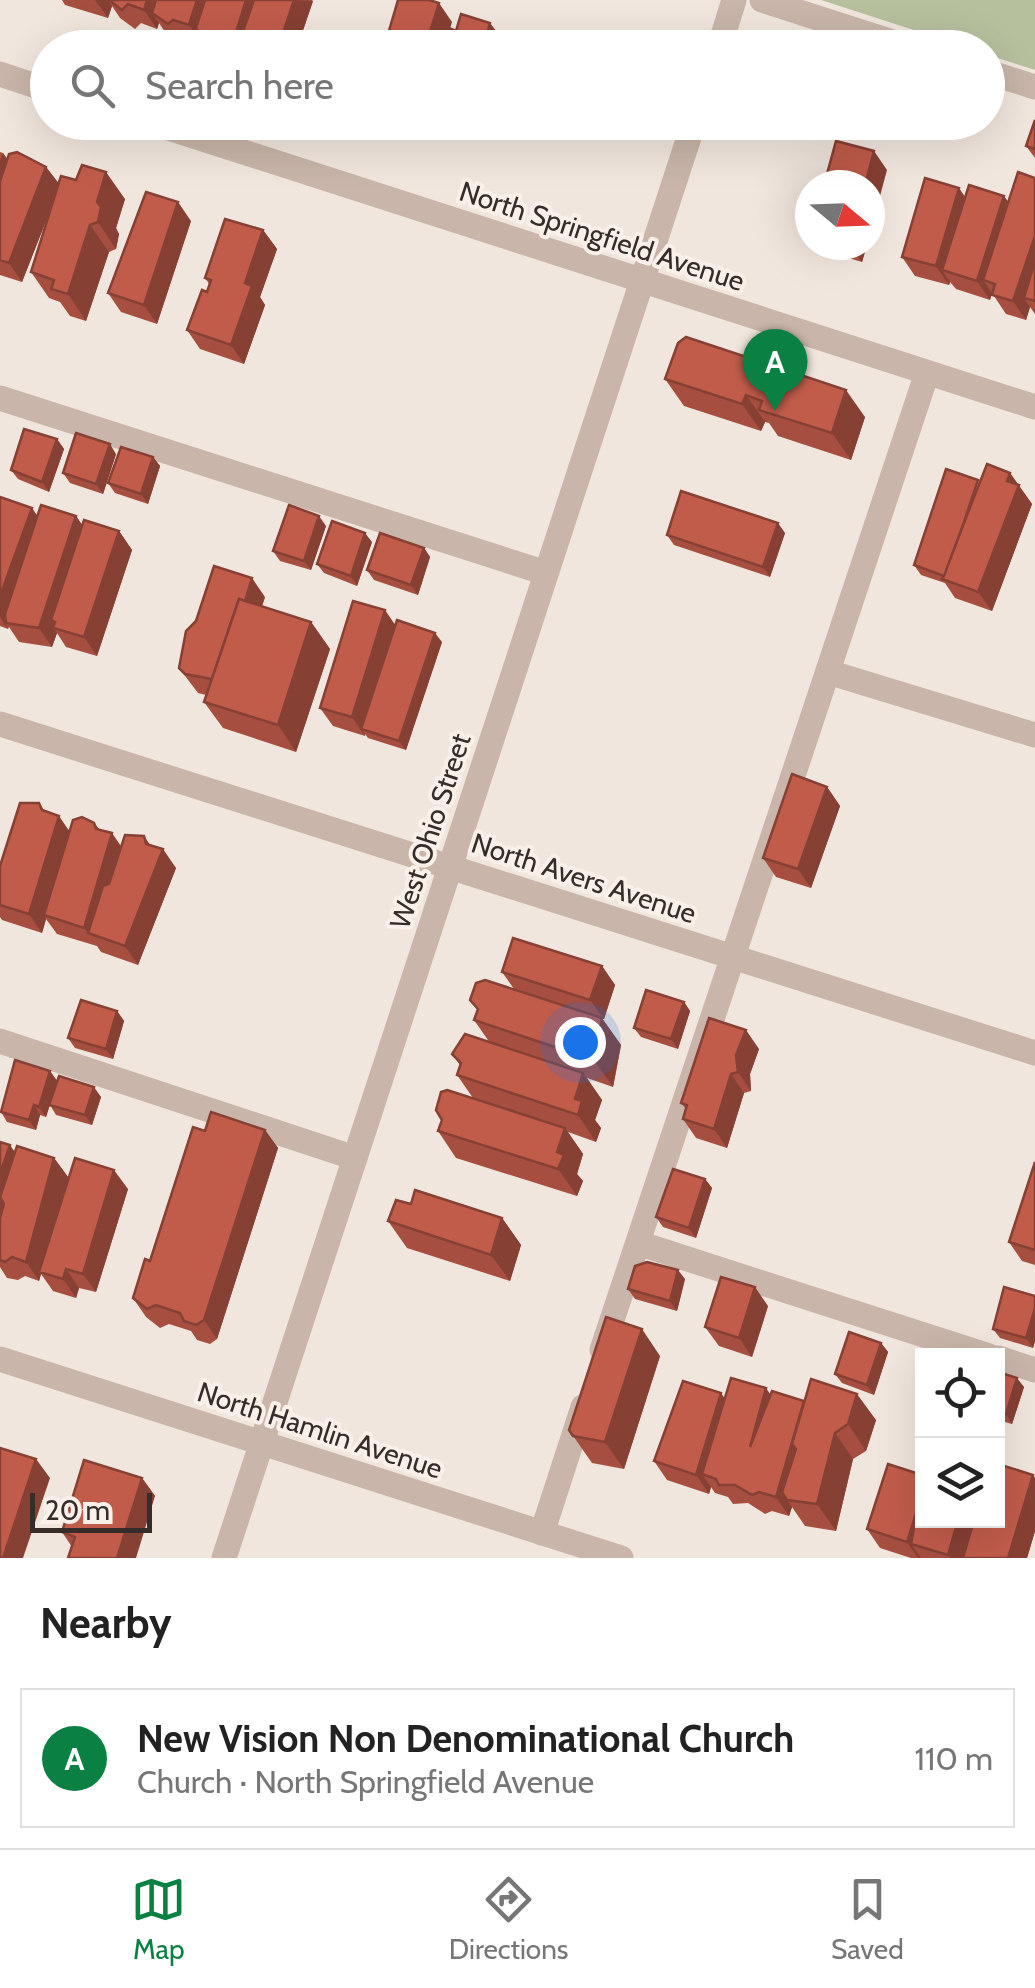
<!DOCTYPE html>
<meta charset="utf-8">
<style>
:root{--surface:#fff;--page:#f2f2f2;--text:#222;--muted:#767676;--line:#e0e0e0;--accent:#0b8043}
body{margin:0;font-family:Cabin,sans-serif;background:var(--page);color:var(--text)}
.controls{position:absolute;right:30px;bottom:30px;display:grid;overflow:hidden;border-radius:0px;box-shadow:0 10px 40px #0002}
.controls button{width:90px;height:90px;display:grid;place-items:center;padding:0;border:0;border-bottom:2px solid var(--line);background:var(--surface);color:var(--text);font:50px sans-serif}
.compass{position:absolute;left:795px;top:170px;width:90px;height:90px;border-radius:50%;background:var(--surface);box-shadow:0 10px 40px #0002;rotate:109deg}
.scale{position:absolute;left:30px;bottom:25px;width:122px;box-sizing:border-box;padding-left:10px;border:5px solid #362c29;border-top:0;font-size:28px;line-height:35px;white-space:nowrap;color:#362c29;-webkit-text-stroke:8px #f9f0e9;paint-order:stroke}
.you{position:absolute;left:580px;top:1042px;width:35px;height:35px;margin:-25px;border:8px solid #fff;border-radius:50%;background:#1a73e8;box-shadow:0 0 0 15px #1a73e833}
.badge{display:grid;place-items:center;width:65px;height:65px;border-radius:50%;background:var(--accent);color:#fff;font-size:32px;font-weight:700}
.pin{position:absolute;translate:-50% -82px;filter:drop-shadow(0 2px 5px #0008)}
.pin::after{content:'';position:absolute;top:52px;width:35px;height:30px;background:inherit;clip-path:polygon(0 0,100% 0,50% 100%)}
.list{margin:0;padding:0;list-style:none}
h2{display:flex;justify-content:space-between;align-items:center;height:130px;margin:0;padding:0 40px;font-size:42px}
h2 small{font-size:32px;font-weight:400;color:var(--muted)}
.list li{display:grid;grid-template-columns:65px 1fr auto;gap:30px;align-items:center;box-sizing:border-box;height:140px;margin:0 20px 20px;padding:0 20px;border:2px solid var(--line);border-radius:0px}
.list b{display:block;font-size:38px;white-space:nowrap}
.list p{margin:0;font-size:32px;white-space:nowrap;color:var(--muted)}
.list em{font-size:32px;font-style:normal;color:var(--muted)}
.icon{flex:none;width:55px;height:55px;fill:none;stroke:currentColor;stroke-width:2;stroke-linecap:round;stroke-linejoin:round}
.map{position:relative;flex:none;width:1035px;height:1558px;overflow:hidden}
.search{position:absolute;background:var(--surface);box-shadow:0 10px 40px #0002;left:30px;right:30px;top:30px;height:110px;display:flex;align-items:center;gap:25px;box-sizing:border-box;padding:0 35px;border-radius:55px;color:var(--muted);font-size:38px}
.sheet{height:290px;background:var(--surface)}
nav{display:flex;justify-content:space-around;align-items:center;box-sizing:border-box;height:140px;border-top:2px solid var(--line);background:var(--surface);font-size:28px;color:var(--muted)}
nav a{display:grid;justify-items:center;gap:5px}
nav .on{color:var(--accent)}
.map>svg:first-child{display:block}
.green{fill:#b7c09d}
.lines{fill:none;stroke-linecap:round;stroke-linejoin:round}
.service{stroke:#c9b5a9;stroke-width:25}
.minor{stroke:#c9b5a9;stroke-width:25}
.tertiary{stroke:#c9b5a9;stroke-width:25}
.wall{fill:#a64f40}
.shaded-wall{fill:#874034}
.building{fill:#c15c4b;stroke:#874034;stroke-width:2.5}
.labels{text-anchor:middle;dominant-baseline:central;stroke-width:8;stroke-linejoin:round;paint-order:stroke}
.street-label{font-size:28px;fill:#362c29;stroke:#f9f0e9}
</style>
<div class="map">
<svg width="1035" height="1558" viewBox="0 0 1035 1558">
<rect width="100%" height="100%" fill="#f1e6dd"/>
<path class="green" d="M821,0H1035V70L988,55V48L966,47Z"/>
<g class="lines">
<g class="service">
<path d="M762,0L911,48"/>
<path d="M988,72L1035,87"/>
<path d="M0,398L546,573"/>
<path d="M828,672L1035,735"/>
<path d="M0,1041L355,1158"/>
<path d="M638,1243L989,1356"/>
<path d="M602,1350L927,373"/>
<path d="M998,1358L1035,1370"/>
<path d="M542,1533L583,1407"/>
</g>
<g class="minor">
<path d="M719,48L734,0"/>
<path d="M0,74L48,90"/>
<path d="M150,122L1035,407"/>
<path d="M0,724L1035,1053"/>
<path d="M224,1558L694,122"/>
</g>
<path class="tertiary" d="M0,1359L621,1558"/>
</g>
<g class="wall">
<path d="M62,0H312L313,1L297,48H209L203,40L202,44L186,39L181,43L165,32L159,23L157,29L141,23L135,29L120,18L112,6L108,18L65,5Z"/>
<path d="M1035,120V158L1026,146Z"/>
<path d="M425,122H470L465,139L428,127Z"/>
<path d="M0,152L3,153L7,159L46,167L59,184L125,199L116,228L119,234L116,249L109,252L86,321L70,316L60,302L49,298L31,272L52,206L22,282L0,275Z"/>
<path d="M1035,178V314L1030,307L1026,320L1006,314L992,293L990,300L956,289L950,282L949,285L915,276L902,257L965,197L1008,202Z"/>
<path d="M191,221L157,324L121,312L108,293Z"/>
<path d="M263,230L277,249L260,297L265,305L244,364L200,349L187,330L207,292L210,285L205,278Z"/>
<path d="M820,245H867L862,262L825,251Z"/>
<path d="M665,379L865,417L851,460L778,436L769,423L765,422L761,431L684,406Z"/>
<path d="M57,439L64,449L49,492L18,479L11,470Z"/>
<path d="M116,454L103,494L70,483L63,473Z"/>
<path d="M153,457L160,466L148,504L115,493L108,483Z"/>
<path d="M1010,473L1032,504L992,611L955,598L945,583L921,575L914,565Z"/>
<path d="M0,497L37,516H76L82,525L119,531L132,550L97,656L66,647L57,633L52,647L19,642L9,627L8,629L0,626Z"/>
<path d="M326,526L311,570L280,561L273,551Z"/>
<path d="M785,533L770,577L674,545L667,535Z"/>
<path d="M372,542L357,586L324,573L317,564Z"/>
<path d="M424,548L430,557L418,595L374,580L367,570Z"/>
<path d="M265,597L262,606L311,622L330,649L296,752L223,728L204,702L206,695L198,693L179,668Z"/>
<path d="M395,625L442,642L406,750L368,738L365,734V736L333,726L320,708Z"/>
<path d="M827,787L840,806L811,888L776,877L763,858Z"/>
<path d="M44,811L70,831L94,823L100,830L121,847L150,845L176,868L138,965L101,952L97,946L57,934L46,919L42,933L2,920L0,917V866Z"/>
<path d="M602,966L615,985L604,1019H602L621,1045L613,1087L587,1078L602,1100L595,1120L601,1128L596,1142L568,1132L583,1154L577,1174L583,1181L577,1196L456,1158L438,1131L473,1098L457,1075L460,1065L452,1054L490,1043L474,1020L478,1010L514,989L502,972Z"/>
<path d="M684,1002L690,1011L678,1049L641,1037L634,1028Z"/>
<path d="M117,1011L124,1021L113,1059L75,1048L68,1038Z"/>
<path d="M759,1049L750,1074L751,1091L744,1093L727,1148L696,1138L683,1119L686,1109L681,1103Z"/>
<path d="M50,1071L57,1081L101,1097L92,1125L56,1115L50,1105L46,1117L40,1115L36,1130L7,1122L1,1112Z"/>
<path d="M265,1130L278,1148L217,1339L210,1344L197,1340L191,1331L169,1324L160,1328L146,1317L133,1298L205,1131Z"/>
<path d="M0,1142L15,1153L54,1158L68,1177L58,1214L128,1189L96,1292L79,1288L76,1298L53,1291L41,1274L39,1281L25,1276L18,1280L7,1278L0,1267Z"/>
<path d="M1035,1162V1265L1022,1261L1009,1242Z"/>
<path d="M705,1179L712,1188L696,1238L663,1227L656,1217Z"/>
<path d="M502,1218L521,1245L510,1281L407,1248L388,1221Z"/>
<path d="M685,1279L677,1311L635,1299L628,1289Z"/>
<path d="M1035,1296V1341L1033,1348L1000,1338L993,1329Z"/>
<path d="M768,1306L752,1357L719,1346L705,1327Z"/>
<path d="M881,1343L888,1352L874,1395L842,1383L835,1374Z"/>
<path d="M660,1356L624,1469L592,1463L569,1430Z"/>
<path d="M998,1372L1024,1387L1012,1424L998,1420Z"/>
<path d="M771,1396L804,1401L876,1420L866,1451L853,1459L836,1531L805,1526L792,1507L789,1516L772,1511L765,1514L748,1503L733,1504L728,1497L715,1493L711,1487L709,1494L667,1480L654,1461L725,1399Z"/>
<path d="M1033,1475L1035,1478V1531L1027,1558H911L880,1548L867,1529L922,1520Z"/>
<path d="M142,1478L155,1496L72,1547L62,1532Z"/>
</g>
<g class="shaded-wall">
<path d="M95,0H108L112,6L108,18Z"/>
<path d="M147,0H167L152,13L159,23L157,29L144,10Z"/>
<path d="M197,0H217L200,35L203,40L202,44L189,25Z"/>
<path d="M246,0H265L250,48H233L232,45Z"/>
<path d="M294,0L313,1L297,48H278Z"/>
<path d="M439,3L452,22L444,48H425Z"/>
<path d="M490,23L497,32L493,48H483Z"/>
<path d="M460,122H470L465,139L458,129Z"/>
<path d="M874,151L887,170L870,233V185H865Z"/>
<path d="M3,153L16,172L0,222V161Z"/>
<path d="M46,167L60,185L22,282L9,263Z"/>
<path d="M106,172L125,199L116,228L119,234L116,249L98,222L97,202Z"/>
<path d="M959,188L972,207L942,270L950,282L949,285L936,266Z"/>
<path d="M1004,196L1018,215L983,280L992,293L990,300L977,281Z"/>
<path d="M178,202L191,221L157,324L144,305Z"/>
<path d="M90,225L109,252L86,321L68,294Z"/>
<path d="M263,230L277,249L260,297L265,305L244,364L231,345L245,283Z"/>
<path d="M1035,236V294L1024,298L1030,307L1026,320L1013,301Z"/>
<path d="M851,245H867L862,262Z"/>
<path d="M846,390L865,417L851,460L832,433Z"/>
<path d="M746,395L765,422L761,431L742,404Z"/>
<path d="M57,439L64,449L49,492L42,482Z"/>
<path d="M110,444L116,454L103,494L96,484Z"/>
<path d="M153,457L160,466L148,504L141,494Z"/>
<path d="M1010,473L1032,504L992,611L978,592Z"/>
<path d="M32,508L45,527L6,623L8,629L0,617V596Z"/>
<path d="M76,516L89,535L55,622L51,620L57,629L53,628L57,633L52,647L39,628Z"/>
<path d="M319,516L326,526L311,570L304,561Z"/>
<path d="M778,523L785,533L770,577L763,567Z"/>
<path d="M119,531L132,550L97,656L84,637Z"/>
<path d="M365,533L372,542L357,586L351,576Z"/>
<path d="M424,548L430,557L418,595L411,585Z"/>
<path d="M252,578L265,597L232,699L219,680Z"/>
<path d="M385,610L398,629L361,729L365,734V736L352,717Z"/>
<path d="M311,622L330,649L296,752L278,725Z"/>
<path d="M435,633L442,642L406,750L399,741Z"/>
<path d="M827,787L840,806L811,888L798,869Z"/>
<path d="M39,803L52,822L59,816L72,835L44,915L46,919L42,933L29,914L42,810Z"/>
<path d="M94,823L108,841L112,833L125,852L88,933L84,928L96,829Z"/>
<path d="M144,836L157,855L163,849L176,868L138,965L125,946L146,844Z"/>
<path d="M602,966L615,985L604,1019L590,1000Z"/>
<path d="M684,1002L690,1011L678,1049L671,1039Z"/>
<path d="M117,1011L124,1021L113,1059L106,1049Z"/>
<path d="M602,1018L621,1045L613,1087L594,1060Z"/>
<path d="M746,1030L759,1049L750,1074L751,1091L738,1072L736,1055Z"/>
<path d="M50,1071L57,1081L46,1117L39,1107Z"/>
<path d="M583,1073L602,1100L595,1120L601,1128L596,1142L578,1115L575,1099Z"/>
<path d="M731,1074L744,1093L727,1148L714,1129Z"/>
<path d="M94,1087L101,1097L92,1125L85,1115Z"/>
<path d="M34,1105L40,1115L36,1130L29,1120Z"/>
<path d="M565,1128L583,1154L577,1174L583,1181L577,1196L558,1169L557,1152Z"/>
<path d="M265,1130L278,1148L217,1339L204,1320Z"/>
<path d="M10,1145L23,1164L0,1253V1174Z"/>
<path d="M54,1158L68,1177L42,1273L39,1272L41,1274L39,1281L26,1262Z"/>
<path d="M114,1170L128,1189L96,1292L83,1274Z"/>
<path d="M705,1179L712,1188L696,1238L689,1228Z"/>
<path d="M502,1218L521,1245L510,1281L491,1255Z"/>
<path d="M66,1269L79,1288L76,1298L63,1279Z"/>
<path d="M678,1270L685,1279L677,1311L670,1301Z"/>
<path d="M755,1287L768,1306L752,1357L739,1338Z"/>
<path d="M1035,1308V1341L1033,1348L1026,1338Z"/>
<path d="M642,1329L660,1356L624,1469L605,1442Z"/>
<path d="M881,1343L888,1352L874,1395L867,1385Z"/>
<path d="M1017,1378L1024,1387L1012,1424L1006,1414Z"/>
<path d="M766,1388L779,1407L750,1447Z"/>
<path d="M721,1393L734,1412L702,1474L711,1487L709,1494L696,1475Z"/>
<path d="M857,1394L876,1420L866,1451L848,1424Z"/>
<path d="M835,1433L853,1459L836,1531L817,1504Z"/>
<path d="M792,1445L805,1464L787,1500L792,1507L789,1516L776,1497Z"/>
<path d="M36,1459L50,1478L23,1558H3Z"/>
<path d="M1033,1475L1035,1478V1531L1027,1558H1008Z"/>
<path d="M142,1478L155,1496L136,1558H117Z"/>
<path d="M918,1507L911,1544L921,1558H918L907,1542Z"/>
<path d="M958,1520H978L966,1558H950L948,1555Z"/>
</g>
<g class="building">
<path d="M109,0H147L144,10L128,4L122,10Z"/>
<path d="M156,0H197L189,25L173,20L168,24L152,13Z"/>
<path d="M205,0H246L232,45L200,35L196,28Z"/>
<path d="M254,0H294L278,48H246L240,40Z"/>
<path d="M398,0H429L439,3L425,48H384Z"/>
<path d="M461,14L490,23L483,48H443L449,28L456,31Z"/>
<path d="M1035,120V149L1026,146Z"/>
<path d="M438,122H460L458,129Z"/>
<path d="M836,141L874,151L865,185H824Z"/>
<path d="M17,152L46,167L9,263L0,260V181L9,154Z"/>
<path d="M82,165L106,172L97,202L101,207L98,222L90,225L68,294L51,289L54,280L31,272L61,176L76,180Z"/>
<path d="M1018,172L1035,178V236L1013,301L992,295L995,284L983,280Z"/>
<path d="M925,178L959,188L936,266L902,257Z"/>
<path d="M969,185L1004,196L977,281L942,270Z"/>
<path d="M146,192L178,202L144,305L108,293Z"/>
<path d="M225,219L263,230L245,283L252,286L231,345L187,330L202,290L207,292L211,280L205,278Z"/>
<path d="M1035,261V301L1024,298Z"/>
<path d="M686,337L846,390L832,433L759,410L762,401L746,395L742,404L665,379L678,343Z"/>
<path d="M24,429L57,439L42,482L11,470Z"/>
<path d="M76,433L110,444L96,484L63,473Z"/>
<path d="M121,447L153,457L141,494L108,483Z"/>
<path d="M987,464L1010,473L1007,481L1019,485L978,592L942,579Z"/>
<path d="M946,469L978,480L963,525L944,576L914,565Z"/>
<path d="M681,491L778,523L763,567L667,535Z"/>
<path d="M0,497L32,508L0,596Z"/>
<path d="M41,505L76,516L39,628L6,623L5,614Z"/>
<path d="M289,505L319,516L304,561L273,551Z"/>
<path d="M84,520L119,531L84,637L53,628L55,622L51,620Z"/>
<path d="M332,521L365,533L351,576L317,564Z"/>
<path d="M380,533L424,548L411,585L367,570Z"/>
<path d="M214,566L252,578L245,601L239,599L212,679L185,674L179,668L186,631L196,621Z"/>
<path d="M239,599L311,622L278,725L204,702Z"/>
<path d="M353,601L385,610L352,717L320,708Z"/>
<path d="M397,620L435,633L399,741L361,729Z"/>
<path d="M792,774L827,787L798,869L763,858Z"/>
<path d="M20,803H39L42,810L59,816L29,914L0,905V866Z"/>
<path d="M82,817L94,823L96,829L112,833L84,928L44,915L73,820Z"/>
<path d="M125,835L144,836L146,844L163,849L125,946L88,933L103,886L109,884Z"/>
<path d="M513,938L602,966L590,1000L502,972Z"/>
<path d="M485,980L602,1018L594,1060L474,1020L478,1009L470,1000L476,983Z"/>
<path d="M646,990L684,1002L671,1039L634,1028Z"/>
<path d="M81,1000L117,1011L106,1049L68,1038Z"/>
<path d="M709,1018L746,1030L736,1055L738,1072L731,1074L714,1129L683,1119L687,1105L681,1103Z"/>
<path d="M465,1034L583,1073L575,1099L582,1101L578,1115L457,1075L461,1063L452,1054Z"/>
<path d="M15,1060L50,1071L39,1107L34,1105L29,1120L1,1112Z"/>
<path d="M59,1076L94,1087L85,1115L49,1105Z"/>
<path d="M447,1090L565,1128L557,1152L564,1155L558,1169L438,1131L442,1120L436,1110L441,1092Z"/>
<path d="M211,1112L265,1130L204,1320L196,1325L184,1321L180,1313L156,1305L147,1309L133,1298L145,1259L150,1261L193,1127L205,1131Z"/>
<path d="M0,1142L10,1145L0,1174Z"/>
<path d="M17,1146L54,1158L26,1262L12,1257L5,1262L0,1260V1218L4,1204L0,1197Z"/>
<path d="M75,1158L114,1170L83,1274L66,1269L63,1279L39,1272Z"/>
<path d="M1035,1162V1250L1009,1242Z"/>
<path d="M673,1169L705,1179L689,1228L656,1217Z"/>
<path d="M415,1190L502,1218L491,1255L388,1221L396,1200L411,1204Z"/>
<path d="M647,1262L678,1270L670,1301L628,1289L635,1266Z"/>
<path d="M721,1277L755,1287L739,1338L705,1327Z"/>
<path d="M1004,1287L1035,1296V1308L1026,1338L993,1329Z"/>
<path d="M606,1317L642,1329L605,1442L573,1436L569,1430Z"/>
<path d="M849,1332L881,1343L867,1385L835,1374Z"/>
<path d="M998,1372L1017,1378L1006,1414L998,1412Z"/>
<path d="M731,1378L766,1388L750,1447L772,1391L804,1401L776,1497L759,1492L752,1495L735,1485H719L716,1479L702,1474Z"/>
<path d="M811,1379L857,1394L848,1424L835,1433L817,1504L787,1500L782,1492L796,1449L792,1444Z"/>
<path d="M683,1381L721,1393L696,1475L654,1461Z"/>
<path d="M0,1448L36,1459L3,1558H0Z"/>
<path d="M84,1460L142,1478L117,1558H68L75,1537L62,1532Z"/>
<path d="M888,1464L922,1475V1493L920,1502L922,1501V1520H958L948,1555L911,1544L918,1507L907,1542L867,1529Z"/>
<path d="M998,1464L1033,1475L1008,1558H963L974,1520H998Z"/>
</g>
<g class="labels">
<g class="street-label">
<text transform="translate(602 236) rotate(18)">North Springfield Avenue</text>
<text transform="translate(430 831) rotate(-72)">West Ohio Street</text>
<text transform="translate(584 878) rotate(18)">North Avers Avenue</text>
<text transform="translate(320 1430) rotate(18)">North Hamlin Avenue</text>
</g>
</g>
</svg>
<div class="controls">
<button><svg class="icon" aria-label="locate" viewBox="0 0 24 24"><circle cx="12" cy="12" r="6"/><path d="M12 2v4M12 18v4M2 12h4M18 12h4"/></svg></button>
<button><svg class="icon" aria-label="layers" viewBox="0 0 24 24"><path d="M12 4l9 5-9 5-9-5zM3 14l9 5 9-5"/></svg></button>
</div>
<svg class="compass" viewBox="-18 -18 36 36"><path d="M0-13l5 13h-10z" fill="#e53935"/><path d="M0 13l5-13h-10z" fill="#767676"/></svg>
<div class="scale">20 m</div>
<div class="you"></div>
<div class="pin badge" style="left:775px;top:411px">A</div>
<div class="search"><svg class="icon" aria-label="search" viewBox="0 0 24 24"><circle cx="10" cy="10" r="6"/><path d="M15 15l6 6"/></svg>Search here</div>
</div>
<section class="sheet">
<h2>Nearby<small></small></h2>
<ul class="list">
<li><span class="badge">A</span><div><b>New Vision Non Denominational Church</b><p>Church · North Springfield Avenue</p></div><em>110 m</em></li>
</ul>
</section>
<nav>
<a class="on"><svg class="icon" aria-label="map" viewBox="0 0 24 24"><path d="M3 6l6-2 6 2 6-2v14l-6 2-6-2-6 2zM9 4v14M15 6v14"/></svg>Map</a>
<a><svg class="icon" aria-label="directions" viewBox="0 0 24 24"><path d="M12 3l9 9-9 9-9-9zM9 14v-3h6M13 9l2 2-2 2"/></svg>Directions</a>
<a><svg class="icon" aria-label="saved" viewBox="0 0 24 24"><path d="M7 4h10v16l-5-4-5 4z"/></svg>Saved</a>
</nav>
